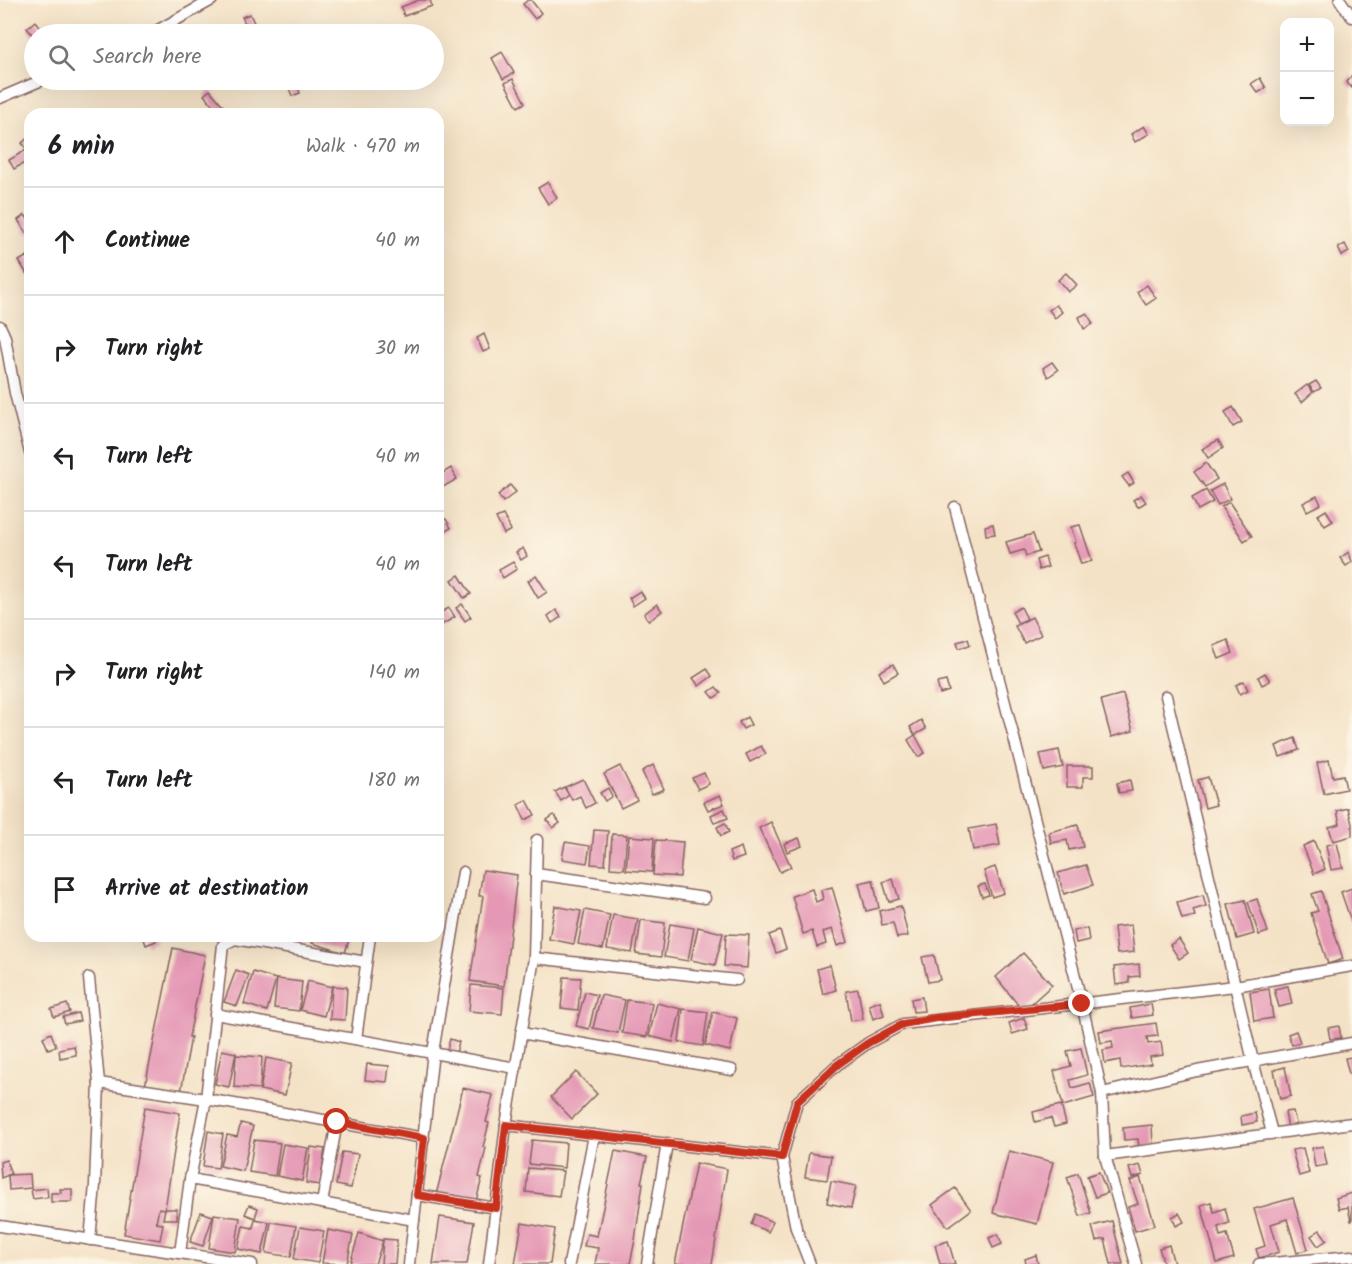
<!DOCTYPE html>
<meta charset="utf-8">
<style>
:root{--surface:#fff;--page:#f2f2f2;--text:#202124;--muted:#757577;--line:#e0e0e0}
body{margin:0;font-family:Kalam,sans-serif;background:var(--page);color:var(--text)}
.controls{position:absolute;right:18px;top:18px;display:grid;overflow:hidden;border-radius:12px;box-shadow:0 6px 24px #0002}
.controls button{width:54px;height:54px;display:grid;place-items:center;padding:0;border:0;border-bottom:2px solid var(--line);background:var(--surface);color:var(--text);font:30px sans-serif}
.stop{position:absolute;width:18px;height:18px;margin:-14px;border:4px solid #c8321e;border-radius:50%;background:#fff}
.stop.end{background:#c8321e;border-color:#fff;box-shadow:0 2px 6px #0008}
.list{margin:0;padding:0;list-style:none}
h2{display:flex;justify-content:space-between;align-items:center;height:78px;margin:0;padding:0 24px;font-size:26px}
h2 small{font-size:20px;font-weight:400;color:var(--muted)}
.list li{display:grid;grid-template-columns:39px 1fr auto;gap:18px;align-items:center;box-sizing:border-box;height:108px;padding:0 24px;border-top:2px solid var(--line)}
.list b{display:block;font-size:22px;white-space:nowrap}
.list em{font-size:20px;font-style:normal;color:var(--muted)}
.icon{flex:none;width:33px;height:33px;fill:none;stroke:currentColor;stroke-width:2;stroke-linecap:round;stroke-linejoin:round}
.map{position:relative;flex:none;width:1352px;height:1264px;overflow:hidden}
.search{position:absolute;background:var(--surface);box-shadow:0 6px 24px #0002;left:24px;top:24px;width:420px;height:66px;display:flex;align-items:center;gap:15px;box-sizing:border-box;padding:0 21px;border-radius:33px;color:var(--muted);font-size:22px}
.panel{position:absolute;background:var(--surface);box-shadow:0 6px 24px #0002;left:24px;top:108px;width:420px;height:834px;border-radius:18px}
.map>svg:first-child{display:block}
.building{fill:#e598b5}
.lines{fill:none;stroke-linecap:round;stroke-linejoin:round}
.street-casing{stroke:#866361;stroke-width:13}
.street{stroke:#fff;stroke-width:10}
.route{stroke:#c8321e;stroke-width:8}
</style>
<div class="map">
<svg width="1352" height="1264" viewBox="0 0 1352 1264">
<rect width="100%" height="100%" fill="#fcf5e5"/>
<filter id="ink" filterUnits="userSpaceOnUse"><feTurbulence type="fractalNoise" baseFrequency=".0167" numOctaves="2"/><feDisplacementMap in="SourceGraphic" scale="12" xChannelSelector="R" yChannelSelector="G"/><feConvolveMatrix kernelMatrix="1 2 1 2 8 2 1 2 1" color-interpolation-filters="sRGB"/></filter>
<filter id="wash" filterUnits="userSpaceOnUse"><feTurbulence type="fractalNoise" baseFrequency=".008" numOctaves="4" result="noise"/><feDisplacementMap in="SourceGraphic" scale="24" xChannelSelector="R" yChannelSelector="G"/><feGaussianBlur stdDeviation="1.35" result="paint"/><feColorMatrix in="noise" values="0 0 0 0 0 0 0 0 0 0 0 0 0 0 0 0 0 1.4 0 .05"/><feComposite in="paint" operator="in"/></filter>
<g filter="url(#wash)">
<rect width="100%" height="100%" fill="#f4e2c6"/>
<g id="blocks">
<g class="building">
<path d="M419,0H430L432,6L404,16L401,7Z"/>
<path d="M528,0H531L541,13L535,19L523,4Z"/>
<path d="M250,14L256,27L249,31L242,17Z"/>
<path d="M35,21L45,34H34V37L27,28Z"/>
<path d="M502,52L514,73L503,79L492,58Z"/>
<path d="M1352,75V88L1346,82Z"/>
<path d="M1260,78L1266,88L1258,93L1251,84Z"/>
<path d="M513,79L525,103L518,107L505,83Z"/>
<path d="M295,80L300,93L292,96L287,83Z"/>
<path d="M210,90L226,109L221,114L204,95Z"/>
<path d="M1144,126L1149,134L1135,142L1131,134Z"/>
<path d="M30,136V153L22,143Z"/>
<path d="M26,150L30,160L14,169L9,160Z"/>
<path d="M548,182L557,198L548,204L538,188Z"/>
<path d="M25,215L30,222V232L27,234L18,220Z"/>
<path d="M1345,244L1349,252L1342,256L1338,248Z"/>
<path d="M27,256L30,261V274L28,276L19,261Z"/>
<path d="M1066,273L1077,285L1068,292L1058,280Z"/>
<path d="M1147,285L1156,298L1146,305L1137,292Z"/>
<path d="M1056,305L1062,312L1055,318L1049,310Z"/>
<path d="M1087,313L1093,324L1084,329L1079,317Z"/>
<path d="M484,334L490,349L483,352L477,338Z"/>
<path d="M1052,362L1058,370L1048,377L1043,368Z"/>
<path d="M1316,381L1321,388L1314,392L1309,385Z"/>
<path d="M1307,385L1313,392L1302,402L1295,394Z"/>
<path d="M1233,407L1242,422L1233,427L1225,412Z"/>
<path d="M1218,440L1223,448L1208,458L1202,449Z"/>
<path d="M1206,463L1217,479L1205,487L1194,472Z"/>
<path d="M451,468L457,479L443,487L438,476Z"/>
<path d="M1128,473L1134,483L1129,486L1122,477Z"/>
<path d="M1223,484L1230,499L1218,505L1210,491Z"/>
<path d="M510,485L516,492L503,502L498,495Z"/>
<path d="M1206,490L1213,502L1198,510L1192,498Z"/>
<path d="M1141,495L1146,502L1138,507L1133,500Z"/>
<path d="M1317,496L1321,504L1307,511L1303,503Z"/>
<path d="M1229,502L1252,536L1244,541L1221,507Z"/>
<path d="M1326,510L1333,521L1325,526L1318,515Z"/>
<path d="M503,515L511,530L504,534L496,518Z"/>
<path d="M446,519L451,528L438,535V523Z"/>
<path d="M993,524L995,534L986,535L985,526Z"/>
<path d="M1080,525L1092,561L1081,564L1074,543L1076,542L1071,527Z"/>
<path d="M1033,534L1039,552L1026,556L1024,550L1010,554L1006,542Z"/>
<path d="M523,548L527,556L521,560L516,552Z"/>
<path d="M1349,552L1352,562L1346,566L1340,558Z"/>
<path d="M1045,557L1048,567L1039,570L1036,560Z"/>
<path d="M513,562L517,569L503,578L499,570Z"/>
<path d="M459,575L471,594L464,598L452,580Z"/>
<path d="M536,575L547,592L538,598L528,581Z"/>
<path d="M640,591L645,598L633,606L629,598Z"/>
<path d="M462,604L471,617L465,621L456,608Z"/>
<path d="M657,604L662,611L649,621L644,614Z"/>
<path d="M1021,607L1027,619L1018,623L1012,612Z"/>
<path d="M449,608L455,617L438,627V614Z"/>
<path d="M556,610L561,617L552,623L548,616Z"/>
<path d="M1032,617L1041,635L1024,643L1015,626Z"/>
<path d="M968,639L970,645L959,648L957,642Z"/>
<path d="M1228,640L1233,653L1219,659L1214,646Z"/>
<path d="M893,664L898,673L884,681L879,672Z"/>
<path d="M707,669L712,676L699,686L693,678Z"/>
<path d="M1265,673L1270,681L1262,685L1258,677Z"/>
<path d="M946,681L949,691L940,694L937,683Z"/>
<path d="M1244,681L1248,690L1240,694L1236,685Z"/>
<path d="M716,687L721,693L714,698L709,692Z"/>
<path d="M1123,694L1133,731L1111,737L1101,700Z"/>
<path d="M747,717L751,725L743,729L739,722Z"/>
<path d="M921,720L926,729L915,735L910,727Z"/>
<path d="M915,735L925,753L918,757L908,740Z"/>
<path d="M1295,738L1299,750L1280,757L1276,746Z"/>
<path d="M761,746L766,754L750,762L746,754Z"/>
<path d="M1059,750L1063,767L1044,771L1040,754Z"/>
<path d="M1329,760L1333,777L1343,775L1346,789L1324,794L1317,763Z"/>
<path d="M653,765L664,789L652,794L642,771Z"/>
<path d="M620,766L637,800L621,808L604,774Z"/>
<path d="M1067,766H1093V777H1083V787H1067Z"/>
<path d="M704,773L709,784L698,789L692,778Z"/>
<path d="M1208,777L1216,805L1205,808L1198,780Z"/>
<path d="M583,779L595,803L586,808L580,796L572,800L565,787Z"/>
<path d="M1130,780L1132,791L1119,793L1117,783Z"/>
<path d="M564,787L569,795L561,801L555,792Z"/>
<path d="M608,788L612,796L605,801L600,793Z"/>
<path d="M720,795L724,804L708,810L704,802Z"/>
<path d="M527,800L535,815L525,820L518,805Z"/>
<path d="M1348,808L1352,824V836L1333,841L1329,827L1340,824L1337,811Z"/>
<path d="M724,809L728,818L714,823L711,815Z"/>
<path d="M554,815L560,823L553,828L547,820Z"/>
<path d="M771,822L791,867L780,872L759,828Z"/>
<path d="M725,823L729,832L721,836L717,827Z"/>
<path d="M996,824L1000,845L973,850L969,829Z"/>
<path d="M1078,825L1083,847L1069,850L1067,840L1051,843L1049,832Z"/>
<path d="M594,830L608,831L605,865L591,864Z"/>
<path d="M612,834L627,835L624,869L610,868Z"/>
<path d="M629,836L654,838L652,872L626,870Z"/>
<path d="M799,838L802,846L787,852L784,844Z"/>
<path d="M656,840L683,842L680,877L653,875Z"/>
<path d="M1314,841L1325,869L1314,874L1303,846Z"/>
<path d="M565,842L590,846L587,863L562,859Z"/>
<path d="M1337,843L1343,868L1331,870L1326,845Z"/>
<path d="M741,847L744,857L732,861L729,852Z"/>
<path d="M1086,865L1093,885L1064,894L1058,873Z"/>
<path d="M995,867L1004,893L992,897L984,871Z"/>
<path d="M483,870L517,875L504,986L470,981L483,896H479Z"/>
<path d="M893,879L899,899L889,902L883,882Z"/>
<path d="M873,880L879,908L866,911L859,883Z"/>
<path d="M985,884L989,895L982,897L978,886Z"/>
<path d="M832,887L848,942L837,946L832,929L823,932L826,944L817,947L812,931L803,934L792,896L812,889L816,902L823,899L821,890Z"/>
<path d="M1352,888V924L1341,892Z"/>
<path d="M1321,891L1343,959L1328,964L1311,913L1318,911L1312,894Z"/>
<path d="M1203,895L1206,906L1193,910L1195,916L1182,919L1177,902Z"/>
<path d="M1257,899L1268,932L1259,935L1248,902Z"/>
<path d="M1245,900L1254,934L1237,939L1228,904Z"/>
<path d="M555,906L581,911L574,944L549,939Z"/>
<path d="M901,906L908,936L897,938L893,923L882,925L879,911Z"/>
<path d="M585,910L610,915L603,949L578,944Z"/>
<path d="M613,915L638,919L632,953L607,949Z"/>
<path d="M641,920L665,923L661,957L636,954Z"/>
<path d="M670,924L694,928L688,961L664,957Z"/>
<path d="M1131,925L1134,952L1117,954L1114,927Z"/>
<path d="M698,927L723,933L715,965L691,960Z"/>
<path d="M1087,928L1089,940L1076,943L1074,931Z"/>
<path d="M780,931L786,949L776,953L769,935Z"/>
<path d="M726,934L749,935L747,968L724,966Z"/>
<path d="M143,936H154L156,941L146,945Z"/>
<path d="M314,936H350L345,953L312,943Z"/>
<path d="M1179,939L1188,953L1179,959L1170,945Z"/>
<path d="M173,948L205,955L189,1037H191L181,1092L145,1086Z"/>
<path d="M1023,953L1052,985L1023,1011L996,977Z"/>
<path d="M934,955L940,980L928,982L922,957Z"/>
<path d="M1139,964L1140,976L1129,977V983L1116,985L1114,967Z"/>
<path d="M830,965L836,990L823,994L817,969Z"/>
<path d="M236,970L249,975L237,1006L224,1002Z"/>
<path d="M253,972L276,979L267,1011L244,1004Z"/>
<path d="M564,977L581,978L578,1010L561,1008Z"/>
<path d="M277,979L302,982L299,1011L274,1008Z"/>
<path d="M308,981L332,987L324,1016L300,1010Z"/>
<path d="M471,985L504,988L502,1014L469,1011Z"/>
<path d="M332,986L347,987L345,1020L330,1019Z"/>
<path d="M1288,986L1292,1004L1279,1007L1274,989Z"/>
<path d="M858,989L863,1019L851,1021L846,991Z"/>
<path d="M1269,989L1273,1018L1254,1021L1250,992Z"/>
<path d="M585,992L597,995L589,1029L576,1026Z"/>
<path d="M601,995L625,1000L618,1033L593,1028Z"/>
<path d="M922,997L924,1011L913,1012L911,999Z"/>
<path d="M627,1000L652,1003L647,1037L622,1033Z"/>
<path d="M880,1001L884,1015L873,1019L869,1005Z"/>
<path d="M657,1003L681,1009L673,1042L649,1036Z"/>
<path d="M67,1004L70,1012L54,1017L51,1009Z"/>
<path d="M1151,1004L1153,1015L1132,1018L1130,1008Z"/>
<path d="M683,1009L708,1012L703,1046L679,1042Z"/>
<path d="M713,1012L737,1018L730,1051L705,1045Z"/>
<path d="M78,1013L80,1021L65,1024L63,1017Z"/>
<path d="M1024,1018L1028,1029L1012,1034L1009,1023Z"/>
<path d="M1156,1023L1158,1036L1147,1037L1148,1044L1161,1042L1163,1055L1150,1057L1151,1064L1121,1069L1120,1060L1105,1063L1103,1050L1113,1048L1112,1041L1101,1043L1099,1031Z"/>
<path d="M1339,1026L1341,1038L1330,1039L1328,1028Z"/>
<path d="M1296,1031L1300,1042L1292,1045L1288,1034Z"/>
<path d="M51,1033L56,1046L48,1049L43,1037Z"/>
<path d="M450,1039L459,1042L456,1053L447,1050Z"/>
<path d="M74,1046L76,1055L60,1058L59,1049Z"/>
<path d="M1081,1048L1087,1075L1070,1080L1072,1088L1090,1083L1094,1097L1063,1106L1054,1071L1071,1066L1067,1051Z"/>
<path d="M222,1050L236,1053L229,1087L215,1084Z"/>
<path d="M236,1055L262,1057L260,1089L234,1087Z"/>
<path d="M1352,1057V1073L1349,1074L1345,1058Z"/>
<path d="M266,1058L292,1063L285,1095L260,1090Z"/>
<path d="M367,1064L389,1066L387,1082L365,1080Z"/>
<path d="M1285,1067L1291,1096L1280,1099L1274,1070Z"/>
<path d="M576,1072L597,1094L572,1119L551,1097Z"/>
<path d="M463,1088L493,1095L486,1122L489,1123L483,1147L486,1148L479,1177L482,1178L475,1205L436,1195Z"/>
<path d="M1061,1105L1066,1124L1054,1127L1051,1118L1035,1122L1033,1112Z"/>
<path d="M145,1107L180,1113L165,1209H177V1219H163L165,1209L159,1208L156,1223L163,1224L160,1240L124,1234Z"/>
<path d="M1293,1111L1297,1127L1288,1129L1285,1112Z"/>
<path d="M1255,1113L1257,1122L1242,1125L1241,1116Z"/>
<path d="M241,1123L253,1126L243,1171L220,1166L227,1135L237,1137Z"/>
<path d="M1152,1125L1153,1146L1139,1148L1138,1139L1124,1140L1123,1128Z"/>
<path d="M208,1131L223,1134L218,1168L203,1166Z"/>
<path d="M254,1140L280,1143L275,1176L249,1172Z"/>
<path d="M532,1140L566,1143L564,1168L529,1164Z"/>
<path d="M283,1144L308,1148L302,1181L277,1176Z"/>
<path d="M1323,1146L1327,1165L1315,1167L1312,1148Z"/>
<path d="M311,1147L325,1149L320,1185L306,1183Z"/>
<path d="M1303,1148L1309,1173L1299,1176L1292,1150Z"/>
<path d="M615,1151L647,1157L641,1183H643L635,1240L630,1264H595L598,1248L584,1246L587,1234L597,1236Z"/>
<path d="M1009,1151L1053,1162L1037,1224L993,1213Z"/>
<path d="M342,1152L358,1154L351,1188L336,1185Z"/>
<path d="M809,1153L831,1156L827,1180L805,1177Z"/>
<path d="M6,1160L11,1174L1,1178L0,1162Z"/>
<path d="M696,1163L727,1169L714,1252L712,1264H675Z"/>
<path d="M1140,1165L1143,1175L1132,1178L1129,1168Z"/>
<path d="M528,1168L563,1171L559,1196L526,1192Z"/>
<path d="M1099,1172L1107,1193L1095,1197L1087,1176Z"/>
<path d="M1078,1173L1091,1213L1080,1216L1067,1177Z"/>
<path d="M30,1174L31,1188L9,1190L8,1175Z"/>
<path d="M1140,1177L1155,1225L1135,1231L1128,1207L1138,1204L1130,1181Z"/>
<path d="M831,1181L856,1186L851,1208L827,1203Z"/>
<path d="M47,1188L48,1197L33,1199L31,1190Z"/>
<path d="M955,1188L971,1210L948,1227L932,1205Z"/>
<path d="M60,1189H72V1202H51V1193H61Z"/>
<path d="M1352,1193V1221H1351L1348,1207L1339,1209L1336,1198Z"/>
<path d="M1293,1198L1308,1249L1297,1253L1287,1219L1271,1224L1279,1252L1259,1258L1256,1249L1265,1246L1254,1209Z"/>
<path d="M1211,1202L1214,1212L1225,1208L1229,1223L1218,1227L1220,1236L1227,1234L1234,1258L1217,1263L1201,1205Z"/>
<path d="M249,1205L258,1208L255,1218L245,1214Z"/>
<path d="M201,1212L213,1216L203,1246L190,1242Z"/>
<path d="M1179,1213L1184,1222L1176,1226L1172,1217Z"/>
<path d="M214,1214L240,1218L235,1252L209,1248Z"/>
<path d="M755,1214L773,1222L768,1232L751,1224Z"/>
<path d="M440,1217L474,1222L467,1264H433Z"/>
<path d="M255,1219L269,1222L262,1254L238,1249L243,1226L253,1228Z"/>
<path d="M1112,1221L1123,1264H1111L1105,1239L1096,1241L1092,1226Z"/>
<path d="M271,1222L296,1226L291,1257L266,1253Z"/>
<path d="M522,1223L555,1229L550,1264H515Z"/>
<path d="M300,1227L324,1231L318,1263L294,1259Z"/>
<path d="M328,1230L353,1235L347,1264L322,1263Z"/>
<path d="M1320,1230L1327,1240L1318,1246L1311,1236Z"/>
<path d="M359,1233L383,1241L375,1264H350Z"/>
<path d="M998,1234L1002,1244L993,1248L989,1238Z"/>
<path d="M383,1239L397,1240L395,1264H381Z"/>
<path d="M948,1241L955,1264H940L935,1245Z"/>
<path d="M1169,1245L1174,1264H1164L1159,1248Z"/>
<path d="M1036,1255L1038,1264H1026L1025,1259Z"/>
</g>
</g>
</g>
<g filter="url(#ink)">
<use href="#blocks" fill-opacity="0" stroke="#866361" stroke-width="1.5"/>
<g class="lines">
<defs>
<g id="street">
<path d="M1340,0L1352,17"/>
<path d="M151,34L212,0"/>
<path d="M0,98L42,80"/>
<path d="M0,326L5,337L15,393L30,453"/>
<path d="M955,507L1082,1004L1102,1093"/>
<path d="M1166,696L1253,1061L1272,1133"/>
<path d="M536,874L705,898"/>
<path d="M534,958L737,980"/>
<path d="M89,978L99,1083L95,1185L90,1240"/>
<path d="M215,1014L516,1068"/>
<path d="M521,1033L732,1070"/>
<path d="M356,1039L370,936"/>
<path d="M99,1083L206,1099L424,1138"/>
<path d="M506,1125L782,1157"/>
<path d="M1105,1156L1352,1123"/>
<path d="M190,1179L414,1220"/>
<path d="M417,1195L496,1208"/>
<path d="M322,1203L337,1122"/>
<path d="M0,1226L252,1264"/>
<path d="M180,1253L190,1179L206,1099L223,945L235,939L366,962"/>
<path d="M409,1264L433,1052L463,872"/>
<path d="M489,1264L506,1125L534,958L537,840"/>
<path d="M569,1264L594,1135"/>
<path d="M647,1264L667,1143"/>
<path d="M810,1264L796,1228L782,1157L797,1102L837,1065L868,1043L903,1024L1235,986L1352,966"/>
<path d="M1136,1264L1105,1156L1102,1093L1197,1071L1352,1043"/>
<path d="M1259,1264L1352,1256"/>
</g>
</defs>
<use href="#street" class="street-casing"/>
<use href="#street" class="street"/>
</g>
</g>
<g class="lines" filter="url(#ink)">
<path class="route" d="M337,1122L424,1138L417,1195L496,1208L506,1125L782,1157L797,1102L837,1065L868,1043L903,1024L936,1018L1082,1004"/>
</g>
</svg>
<div class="controls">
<button>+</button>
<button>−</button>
</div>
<div class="stop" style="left:337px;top:1122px"></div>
<div class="stop end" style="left:1082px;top:1004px"></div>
<div class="search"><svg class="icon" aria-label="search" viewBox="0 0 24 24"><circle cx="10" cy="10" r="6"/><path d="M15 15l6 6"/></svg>Search here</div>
<section class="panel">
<h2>6 min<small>Walk · 470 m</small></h2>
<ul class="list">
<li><svg class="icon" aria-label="ahead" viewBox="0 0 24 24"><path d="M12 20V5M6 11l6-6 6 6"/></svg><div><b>Continue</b></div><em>40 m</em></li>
<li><svg class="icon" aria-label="right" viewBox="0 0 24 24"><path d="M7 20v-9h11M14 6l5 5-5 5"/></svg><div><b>Turn right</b></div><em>30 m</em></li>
<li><svg class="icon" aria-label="left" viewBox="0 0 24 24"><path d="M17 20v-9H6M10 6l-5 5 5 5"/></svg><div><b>Turn left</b></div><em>40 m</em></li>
<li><svg class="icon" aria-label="left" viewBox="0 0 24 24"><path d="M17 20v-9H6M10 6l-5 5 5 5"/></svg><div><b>Turn left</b></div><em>40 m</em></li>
<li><svg class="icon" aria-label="right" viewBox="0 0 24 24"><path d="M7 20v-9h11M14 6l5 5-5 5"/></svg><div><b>Turn right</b></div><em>140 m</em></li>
<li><svg class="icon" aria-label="left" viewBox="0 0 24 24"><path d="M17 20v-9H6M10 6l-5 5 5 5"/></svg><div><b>Turn left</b></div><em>180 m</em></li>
<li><svg class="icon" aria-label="arrive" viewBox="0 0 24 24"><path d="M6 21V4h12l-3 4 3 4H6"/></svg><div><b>Arrive at destination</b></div></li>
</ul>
</section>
</div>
